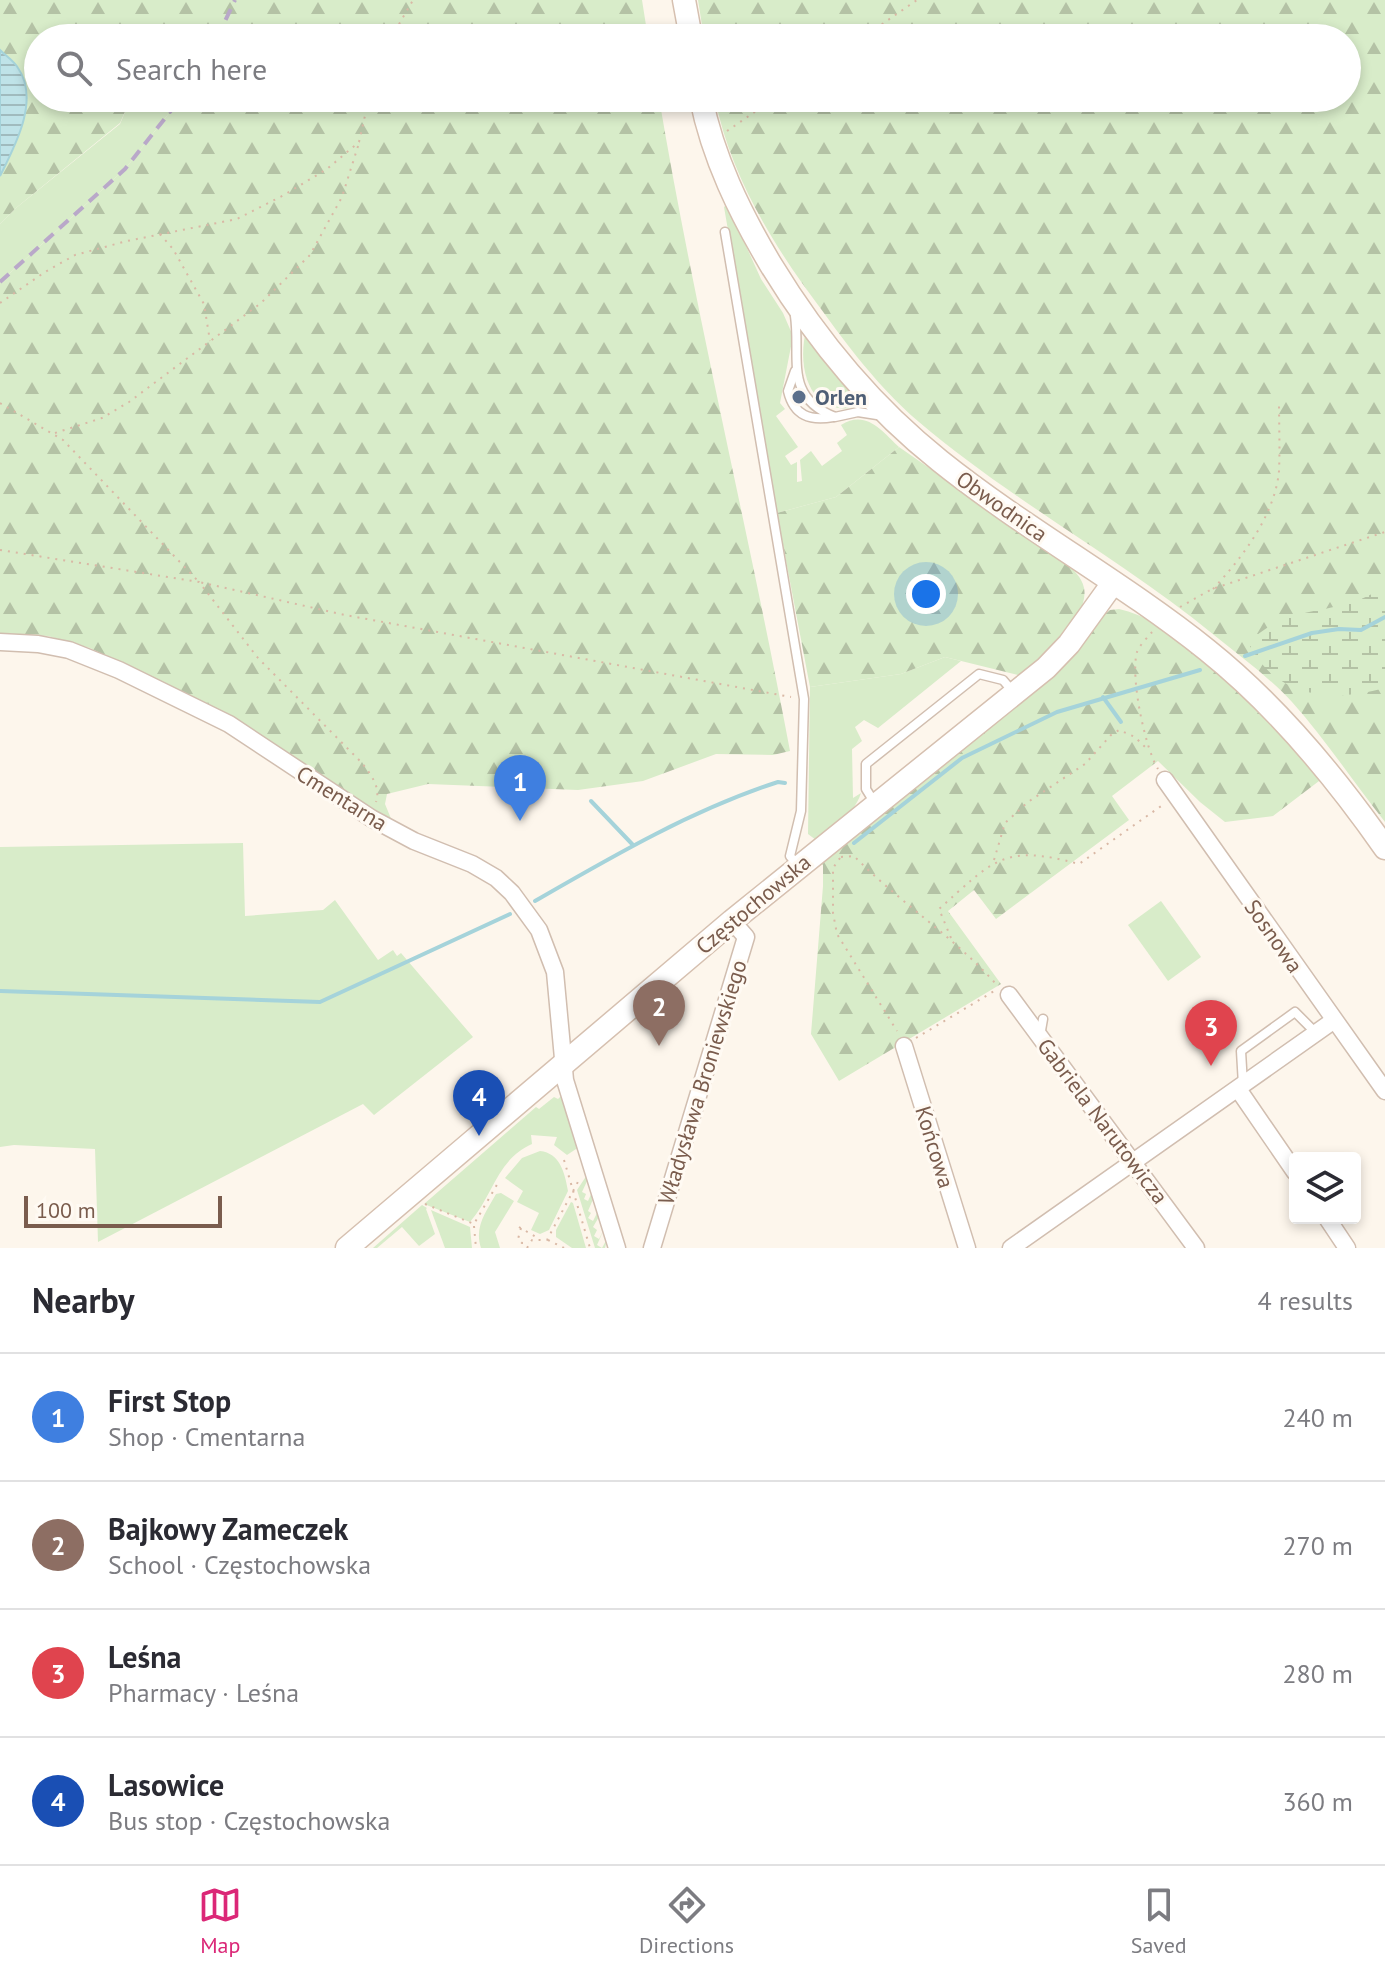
<!DOCTYPE html>
<meta charset="utf-8">
<style>
:root{--surface:#fff;--page:#f2f2f3;--text:#2b2b33;--muted:#7c7c81;--line:#e1e1e2;--accent:#db2777}
body{margin:0;font-family:"PT Sans",sans-serif;background:var(--page);color:var(--text)}
.controls{position:absolute;right:24px;bottom:24px;display:grid;overflow:hidden;border-radius:8px;box-shadow:0 4px 12px #0003}
.controls button{width:72px;height:72px;display:grid;place-items:center;padding:0;border:0;border-bottom:2px solid var(--line);background:var(--surface);color:var(--text);font:40px sans-serif}
.scale{position:absolute;left:24px;bottom:20px;width:198px;box-sizing:border-box;padding-left:8px;border:4px solid #7a5c4d;border-top:0;font-size:22px;line-height:28px;white-space:nowrap;color:#7a5c4d;-webkit-text-stroke:6px #fffaf3;paint-order:stroke}
.you{position:absolute;left:926px;top:594px;width:28px;height:28px;margin:-20px;border:6px solid #fff;border-radius:50%;background:#1a73e8;box-shadow:0 0 0 12px #1a73e833}
.badge{display:grid;place-items:center;width:52px;height:52px;border-radius:50%;background:var(--accent);color:#fff;font-size:26px;font-weight:700}
.pin{position:absolute;translate:-50% -66px;filter:drop-shadow(0 2px 4px #0008)}
.pin::after{content:'';position:absolute;top:42px;width:28px;height:24px;background:inherit;clip-path:polygon(0 0,100% 0,50% 100%)}
.list{margin:0;padding:0;list-style:none}
h2{display:flex;justify-content:space-between;align-items:center;height:104px;margin:0;padding:0 32px;font-size:34px}
h2 small{font-size:26px;font-weight:400;color:var(--muted)}
.list li{display:grid;grid-template-columns:52px 1fr auto;gap:24px;align-items:center;box-sizing:border-box;height:128px;padding:0 32px;border-top:2px solid var(--line)}
.list b{display:block;font-size:30px;white-space:nowrap}
.list p{margin:0;font-size:26px;white-space:nowrap;color:var(--muted)}
.list em{font-size:26px;font-style:normal;color:var(--muted)}
.icon{flex:none;width:44px;height:44px;fill:none;stroke:currentColor;stroke-width:2;stroke-linecap:round;stroke-linejoin:round}
.map{position:relative;flex:none;width:1385px;height:1248px;overflow:hidden}
.search{position:absolute;background:var(--surface);box-shadow:0 4px 12px #0003;left:24px;right:24px;top:24px;height:88px;display:flex;align-items:center;gap:20px;box-sizing:border-box;padding:0 28px;border-radius:44px;color:var(--muted);font-size:30px}
.sheet{height:616px;background:var(--surface)}
nav{display:flex;justify-content:space-around;align-items:center;box-sizing:border-box;height:112px;border-top:2px solid var(--line);background:var(--surface);font-size:22px;color:var(--muted)}
nav a{display:grid;justify-items:center;gap:4px}
nav .on{color:var(--accent)}
.map>svg:first-child{display:block}
.green{fill:#d8ecc9}
.forest{fill:url(#forest-firs)}
.wetland{fill:url(#wetland-marsh)}
.water{fill:url(#water-rules);stroke:#a5d3da;stroke-width:2}
.lines{fill:none;stroke-linecap:round;stroke-linejoin:round}
.stream{stroke:#a5d3da;stroke-width:4}
.lane-casing{stroke:#d1beb0;stroke-width:11}
.street-casing{stroke:#d1beb0;stroke-width:19}
.secondary-casing{stroke:#d6c0b0;stroke-width:25}
.path{stroke:#d9b8a5;stroke-width:2;stroke-dasharray:2 6;stroke-linecap:butt}
.lane{stroke:#fff;stroke-width:8}
.street{stroke:#fff;stroke-width:16}
.secondary{stroke:#fff;stroke-width:22}
.rail{stroke:#b9a8c9;stroke-width:4;stroke-dasharray:12 8;stroke-linecap:butt}
.service-dot{fill:#5c6f8a;stroke:#fffaf3;stroke-width:3}
.labels{text-anchor:middle;dominant-baseline:central;stroke-width:6;stroke-linejoin:round;paint-order:stroke}
.service-label{font-size:22px;font-weight:bold;fill:#4e5e75;stroke:#fffaf3;text-anchor:start}
.street-label{font-size:22px;fill:#7a5c4d;stroke:#fffaf3}
</style>
<div class="map">
<svg width="1385" height="1248" viewBox="0 0 1385 1248">
<defs>
<pattern id="forest-firs" width="22" height="20" patternUnits="userSpaceOnUse" patternTransform="scale(2)"><rect width="22" height="20" fill="#d8ecc9"/><path d="M5 1l3.5 6h-7zM16 11l3.5 6h-7z" fill="#b4c2a5"/></pattern>
<pattern id="wetland-marsh" width="20" height="14" patternUnits="userSpaceOnUse" patternTransform="scale(2)"><rect width="20" height="14" fill="#d8ecc9"/><path d="M1 5h8M5 5V1M11 12h8M15 12V8" fill="none" stroke="#b4c2a5"/></pattern>
<pattern id="water-rules" width="6" height="5" patternUnits="userSpaceOnUse" patternTransform="scale(2)"><rect width="6" height="5" fill="#bfe3e8"/><path d="M0 2.5h6" fill="none" stroke="#a0bbbe"/></pattern>
</defs>
<rect width="100%" height="100%" fill="#fdf6ec"/>
<g class="green">
<path d="M131,98H181L125,169L0,282V224L16,208L120,124Z"/>
<path d="M727,204L761,279L783,313L793,336L780,403L785,409L776,416L798,447L785,456L791,465L797,462V482L802,481L800,460L811,451L822,466L842,451L837,443L847,435L841,425C866,409 882,431 899,447L836,497L777,513L724,207Z"/>
<path d="M805,335L864,405C814,422 797,375 805,335Z"/>
<path d="M945,657L961,661L878,728L864,720L855,727L862,741L852,749L853,798L861,793C854,815 834,826 816,840L808,834L810,687L901,674Z"/>
<path d="M243,843L245,916L323,910L335,900L378,960L393,950L397,956L401,953L473,1037L374,1115L363,1104L98,1242L95,1149L14,1145L0,1147V847Z"/>
<path d="M1161,901L1201,957L1168,981L1128,925Z"/>
<path d="M561,1096L579,1147L567,1155L554,1145L557,1137L531,1135L532,1144C497,1159 493,1196 470,1222L424,1204L536,1107L539,1109L554,1097L558,1099Z"/>
<path d="M540,1151C560,1153 565,1173 568,1191L549,1230L540,1234L531,1230L539,1213L517,1202L523,1191L505,1178L522,1158Z"/>
<path d="M587,1175L588,1179L582,1192L586,1194L584,1199L588,1201L592,1192L594,1197L588,1211L591,1213L588,1218L593,1221L598,1211L600,1215L593,1227L597,1230L594,1236L599,1239L604,1229L597,1245L602,1248L607,1239L605,1248H595L577,1190Z"/>
<path d="M501,1193L514,1201L495,1232L500,1248H481C474,1227 486,1212 496,1194Z"/>
<path d="M571,1202L573,1203L586,1248H572L556,1237V1230Z"/>
<path d="M422,1205L427,1208L426,1209L435,1234L419,1246L402,1227L377,1248H373Z"/>
<path d="M431,1210L470,1227L472,1248H445Z"/>
</g>
<g class="forest">
<path d="M0,0H642L648,38H217L221,29L175,38H38V98H131L120,123L16,208L0,224V176L15,146L19,69L0,50Z"/>
<path d="M698,0H1385V822C1354,783 1326,740 1292,702C1270,678 1240,656 1214,635C1120,558 1012,501 919,422C872,382 838,332 802,283C763,228 728,165 715,98H1347V38H704Z"/>
<path d="M181,98H659C696,317 749,532 790,751L773,755L716,754L643,781L578,790L428,784L387,794L385,804L392,821L384,819L233,719L90,648L48,636L0,633V282L125,169Z"/>
<path d="M899,447L1066,563C1073,570 1082,577 1084,588C1090,616 1044,659 1026,677L945,657L901,674L810,687L777,513L836,497Z"/>
<path d="M1119,609C1189,624 1274,727 1323,778L1273,816L1225,822L1200,802L1158,761L1112,796L1129,820L996,919L974,890L948,911L1001,984L839,1081L811,1034L823,886V865L819,862L1102,617L1110,610Z"/>
</g>
<path class="wetland" d="M1385,588V688C1330,703 1275,698 1248,642C1284,612 1300,615 1343,605C1357,602 1371,594 1385,588Z"/>
<path class="water" d="M0,50C6,56 14,61 18,68C40,100 15,146 0,176Z"/>
<g class="lines">
<g class="stream">
<path d="M1245,656L1312,633L1339,629L1361,630L1385,617"/>
<path d="M1103,697L1121,722"/>
<path d="M591,801L633,845"/>
<path d="M854,843L962,758L1057,712L1200,670"/>
<path d="M535,901C613,856 692,810 778,782L785,783"/>
<path d="M0,991L320,1002L510,914"/>
</g>
<defs>
<g id="lane">
<path d="M725,232L804,699L801,811L790,856L797,865"/>
<path d="M795,316C801,357 783,397 835,417L858,412L877,415"/>
<path d="M795,371L788,391C794,416 810,421 833,417"/>
<path d="M876,805L866,789V764L979,674L1003,680L1014,693"/>
<path d="M1040,1036L1043,1019"/>
<path d="M1243,1085L1241,1051L1295,1012L1316,1033"/>
</g>
<g id="street">
<path d="M0,642L38,644L69,650L119,670L229,724L371,818L414,841L472,864L496,878L512,893L539,930L555,972L565,1080L617,1248"/>
<path d="M1165,780L1385,1091"/>
<path d="M1009,995L1196,1248"/>
<path d="M904,1046L967,1248"/>
<path d="M1238,1089L1295,1172"/>
<path d="M1327,1218L1347,1248"/>
<path d="M652,1248L746,937L732,921"/>
<path d="M1011,1248L1333,1021"/>
</g>
<g id="secondary">
<path d="M684,0L691,38"/>
<path d="M701,98C713,158 740,213 771,265C816,339 872,407 940,461C1025,529 1122,582 1207,650C1277,706 1334,775 1385,848"/>
<path d="M347,1248L732,921L1046,668L1069,644L1113,583"/>
</g>
</defs>
<use href="#lane" class="lane-casing"/>
<use href="#street" class="street-casing"/>
<use href="#secondary" class="secondary-casing"/>
<g class="path">
<path d="M391,38L413,0"/>
<path d="M862,38L917,0"/>
<path d="M727,131L775,98"/>
<path d="M160,234L173,249L204,304L210,341"/>
<path d="M0,303L45,272L75,255L127,241L237,219L284,195L327,169L359,142L369,98"/>
<path d="M0,403L63,440L199,582L345,615L791,697"/>
<path d="M55,433L102,418L129,402L261,303L310,255L342,197L359,143"/>
<path d="M0,550L199,582L258,658L362,763C371,775 381,787 376,802"/>
<path d="M1213,589C1242,558 1275,515 1279,471C1280,448 1279,425 1279,402"/>
<path d="M1180,607L1212,589L1385,532"/>
<path d="M1152,632C1147,638 1139,646 1137,652C1130,677 1145,748 1158,769"/>
<path d="M841,857L854,856C899,902 953,936 996,984"/>
<path d="M840,858L833,868V913L837,934L897,1031"/>
<path d="M994,860L1005,823L1028,802L1085,764L1111,735L1119,730L1135,737L1147,749"/>
<path d="M951,938L939,909C993,861 1003,843 1079,864L1164,804"/>
<path d="M916,1038L996,990"/>
<path d="M564,1160L590,1248"/>
<path d="M425,1204L474,1224L498,1183"/>
<path d="M474,1226L476,1248"/>
<path d="M519,1227L538,1238"/>
<path d="M521,1228L518,1239L522,1243H529"/>
<path d="M548,1240L564,1248"/>
<path d="M527,1248L532,1240H547L580,1178"/>
</g>
<use href="#lane" class="lane"/>
<use href="#street" class="street"/>
<use href="#secondary" class="secondary"/>
<g class="rail">
<path d="M217,38L235,0"/>
<path d="M0,282L125,169L181,98"/>
</g>
</g>
<circle class="service-dot" cx="799" cy="397" r="8"/>
<g class="labels">
<g class="service-label">
<text x="815" y="397">Orlen</text>
</g>
<g class="street-label">
<text transform="translate(1002 506) rotate(35)">Obwodnica</text>
<text transform="translate(342 798) rotate(32)">Cmentarna</text>
<text transform="translate(753 904) rotate(-40)">Częstochowska</text>
<text transform="translate(1274 936) rotate(55)">Sosnowa</text>
<text transform="translate(702 1082) rotate(-73)">Władysława Broniewskiego</text>
<text transform="translate(1103 1121) rotate(53)">Gabriela Narutowicza</text>
<text transform="translate(935 1147) rotate(73)">Końcowa</text>
</g>
</g>
</svg>
<div class="controls">
<button><svg class="icon" aria-label="layers" viewBox="0 0 24 24"><path d="M12 4l9 5-9 5-9-5zM3 14l9 5 9-5"/></svg></button>
</div>
<div class="scale">100 m</div>
<div class="you"></div>
<div class="pin badge" style="left:520px;top:821px;background:#3f7fe0">1</div>
<div class="pin badge" style="left:659px;top:1046px;background:#8d6e63">2</div>
<div class="pin badge" style="left:1211px;top:1066px;background:#e0444e">3</div>
<div class="pin badge" style="left:479px;top:1136px;background:#1a4fb4">4</div>
<div class="search"><svg class="icon" aria-label="search" viewBox="0 0 24 24"><circle cx="10" cy="10" r="6"/><path d="M15 15l6 6"/></svg>Search here</div>
</div>
<section class="sheet">
<h2>Nearby<small>4 results</small></h2>
<ul class="list">
<li><span class="badge" style="background:#3f7fe0">1</span><div><b>First Stop</b><p>Shop · Cmentarna</p></div><em>240 m</em></li>
<li><span class="badge" style="background:#8d6e63">2</span><div><b>Bajkowy Zameczek</b><p>School · Częstochowska</p></div><em>270 m</em></li>
<li><span class="badge" style="background:#e0444e">3</span><div><b>Leśna</b><p>Pharmacy · Leśna</p></div><em>280 m</em></li>
<li><span class="badge" style="background:#1a4fb4">4</span><div><b>Lasowice</b><p>Bus stop · Częstochowska</p></div><em>360 m</em></li>
</ul>
</section>
<nav>
<a class="on"><svg class="icon" aria-label="map" viewBox="0 0 24 24"><path d="M3 6l6-2 6 2 6-2v14l-6 2-6-2-6 2zM9 4v14M15 6v14"/></svg>Map</a>
<a><svg class="icon" aria-label="directions" viewBox="0 0 24 24"><path d="M12 3l9 9-9 9-9-9zM9 14v-3h6M13 9l2 2-2 2"/></svg>Directions</a>
<a><svg class="icon" aria-label="saved" viewBox="0 0 24 24"><path d="M7 4h10v16l-5-4-5 4z"/></svg>Saved</a>
</nav>
